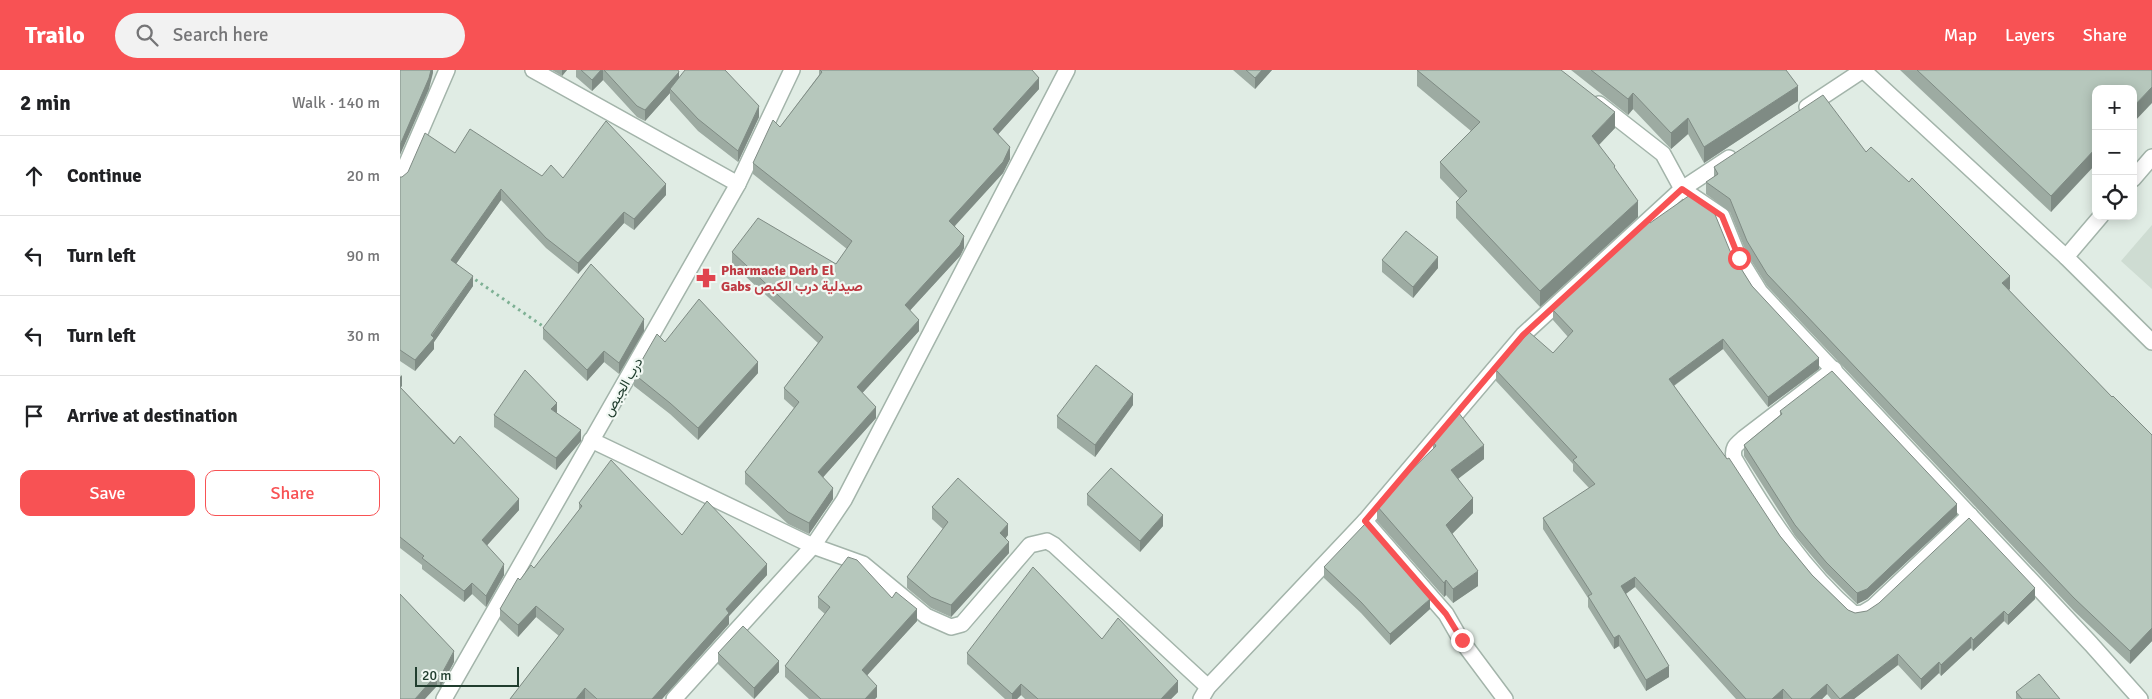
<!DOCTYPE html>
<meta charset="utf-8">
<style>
:root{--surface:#fff;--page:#f2f2f2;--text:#202124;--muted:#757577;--line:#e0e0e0;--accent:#f85254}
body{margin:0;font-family:Signika,Vazirmatn,sans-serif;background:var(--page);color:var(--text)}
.controls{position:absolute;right:15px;top:15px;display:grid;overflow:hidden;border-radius:10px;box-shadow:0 2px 12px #0003}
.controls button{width:45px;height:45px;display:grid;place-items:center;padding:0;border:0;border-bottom:1px solid var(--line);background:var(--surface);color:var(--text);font:25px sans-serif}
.scale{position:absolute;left:15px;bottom:12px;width:104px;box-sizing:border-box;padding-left:5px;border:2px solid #203d2e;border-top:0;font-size:14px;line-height:18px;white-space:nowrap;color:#203d2e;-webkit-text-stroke:4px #f1f8f3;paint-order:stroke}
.stop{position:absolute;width:15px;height:15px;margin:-11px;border:4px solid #f85254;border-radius:50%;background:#fff}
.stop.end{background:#f85254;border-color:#fff;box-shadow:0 1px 5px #0008}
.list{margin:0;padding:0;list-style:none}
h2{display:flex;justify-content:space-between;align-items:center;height:65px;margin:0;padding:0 20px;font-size:21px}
h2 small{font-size:16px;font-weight:400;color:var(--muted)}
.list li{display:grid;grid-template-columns:32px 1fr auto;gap:15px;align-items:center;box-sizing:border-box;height:80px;padding:0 20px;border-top:1px solid var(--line)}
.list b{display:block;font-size:19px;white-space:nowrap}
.list em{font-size:16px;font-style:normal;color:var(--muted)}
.actions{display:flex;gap:10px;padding:15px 20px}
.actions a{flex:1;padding:11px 0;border:1px solid var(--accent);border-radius:10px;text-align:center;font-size:18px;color:var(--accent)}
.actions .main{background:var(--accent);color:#fff}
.icon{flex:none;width:28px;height:28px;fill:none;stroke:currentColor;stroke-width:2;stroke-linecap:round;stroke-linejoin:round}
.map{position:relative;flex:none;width:1752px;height:629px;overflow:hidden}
header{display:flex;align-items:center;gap:30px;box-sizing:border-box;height:70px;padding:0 25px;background:var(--accent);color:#fff}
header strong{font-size:24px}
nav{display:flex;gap:28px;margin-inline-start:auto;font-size:18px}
.search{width:350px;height:45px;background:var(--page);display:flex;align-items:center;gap:12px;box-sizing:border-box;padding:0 18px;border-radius:28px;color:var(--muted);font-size:19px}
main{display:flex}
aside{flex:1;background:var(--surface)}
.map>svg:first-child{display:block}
.built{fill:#cedcd2}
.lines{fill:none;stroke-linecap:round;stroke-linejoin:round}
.minor-casing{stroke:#a3b4aa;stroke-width:18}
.path{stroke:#7fb195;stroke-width:3;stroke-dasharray:2.5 4;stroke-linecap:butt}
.minor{stroke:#fff;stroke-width:15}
.wall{fill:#9daba2}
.shaded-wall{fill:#7f8b84}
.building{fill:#b6c7bc;stroke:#7f8b84}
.route{stroke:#f85254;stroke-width:6}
.labels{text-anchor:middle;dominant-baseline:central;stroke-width:4.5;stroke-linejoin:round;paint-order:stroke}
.health-label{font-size:14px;font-weight:bold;fill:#be3a42;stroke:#f1f8f3;text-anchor:start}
.street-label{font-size:14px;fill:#203d2e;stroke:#f1f8f3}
</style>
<header>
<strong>Trailo</strong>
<div class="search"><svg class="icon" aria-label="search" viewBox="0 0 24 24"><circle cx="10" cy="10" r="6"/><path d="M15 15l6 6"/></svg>Search here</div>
<nav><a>Map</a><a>Layers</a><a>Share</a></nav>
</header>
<main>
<aside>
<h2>2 min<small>Walk · 140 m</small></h2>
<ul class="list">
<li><svg class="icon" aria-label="ahead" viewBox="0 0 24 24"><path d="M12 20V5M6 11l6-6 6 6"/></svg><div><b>Continue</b></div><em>20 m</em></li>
<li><svg class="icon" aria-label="left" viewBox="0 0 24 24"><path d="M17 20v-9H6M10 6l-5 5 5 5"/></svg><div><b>Turn left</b></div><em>90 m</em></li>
<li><svg class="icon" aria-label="left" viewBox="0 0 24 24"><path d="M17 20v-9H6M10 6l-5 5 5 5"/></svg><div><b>Turn left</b></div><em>30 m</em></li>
<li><svg class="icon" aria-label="arrive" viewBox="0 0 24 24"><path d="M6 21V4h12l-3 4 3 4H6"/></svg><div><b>Arrive at destination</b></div></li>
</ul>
<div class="actions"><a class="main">Save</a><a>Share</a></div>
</aside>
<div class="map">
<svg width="1752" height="629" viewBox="0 0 1752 629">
<rect width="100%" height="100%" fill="#e0ece4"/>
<path class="built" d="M1752,155V219L1721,191Z"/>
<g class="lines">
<defs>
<g id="minor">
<path d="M133,0L338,114"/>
<path d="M1463,0L1666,187L1752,272"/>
<path d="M1199,34L1263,84L1282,119L1322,146L1339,188L1360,222L1691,574L1740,629"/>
<path d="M1407,37L1463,0"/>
<path d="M0,109L47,0"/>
<path d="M1733,109L1752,87"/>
<path d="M1666,187L1701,146"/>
<path d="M1434,299L1344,368C1336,375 1332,377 1334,388C1367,445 1404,501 1454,544L1463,543L1473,537L1570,445"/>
<path d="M191,370L413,476L463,494L526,546L551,557L562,554L630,475L647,471L654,475L808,617"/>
<path d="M965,451L1046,544L1061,570L1105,629"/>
<path d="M44,629L338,114L392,0"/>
<path d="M274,629L413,476L444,430L667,0"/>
<path d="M801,629L808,617L965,451L1123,265L1282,119L1329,88"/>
</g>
</defs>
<use href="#minor" class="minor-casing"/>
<path class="path" d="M70,206L147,259"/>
<use href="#minor" class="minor"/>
</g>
<g class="wall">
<path d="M152,0H167L162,6Z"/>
<path d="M176,0H278L279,7L359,47L338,92L298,61L270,30V23L245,51L237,47L203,10L192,21L176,7Z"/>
<path d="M419,0H632L639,19L598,64L610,89L603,103L555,156L564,178L560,186L510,240L519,261L462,323L476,348L423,407L433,429L409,464L388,454L345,414V402L394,338L384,329V318L418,273L332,194V182L436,194L447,179L353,104V93L419,5Z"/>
<path d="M833,0H872L855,19Z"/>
<path d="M1017,0L1215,58L1199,75L1215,99L1238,147L1140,237L1056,148V132L1060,129L1040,108V92L1071,61L1017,16Z"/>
<path d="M1171,0H1386L1398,31L1304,93L1288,64L1271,79L1233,39L1228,45Z"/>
<path d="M1500,0H1752L1651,142Z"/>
<path d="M1466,82L1610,219L1609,220L1712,327L1752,365V571L1730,594L1674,541L1367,216L1347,184L1330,142L1306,124V112L1314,107V97Z"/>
<path d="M55,83L142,106L163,108L266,125L234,160L224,153L178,204L146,178L101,130L56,194L73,216L34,272V279L15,301L0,291V107H2Z"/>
<path d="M1250,153L1330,181L1352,216L1419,299L1368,337L1323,279L1274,316L1380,466L1412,505L1448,540L1455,543L1635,529L1608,555L1604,551L1573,581L1571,578L1541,606L1539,603L1521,620L1498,595L1454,629H1431L1427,624L1422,629H1336L1235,517L1226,524L1269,607L1246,621L1219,576L1214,579L1188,537V528L1143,459V448L1189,418L1173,401V394L1096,311V300L1153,283L1168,267L1153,250V240Z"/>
<path d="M982,190L1038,198L1013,228L982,202Z"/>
<path d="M143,258L244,261L219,304L204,292L187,311L143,269Z"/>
<path d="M265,272L358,303L298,370L270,344L234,316V304Z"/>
<path d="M0,304L2,316L0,317L119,440L87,475L104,505L86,537L72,524L64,532L22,499V495L0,478Z"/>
<path d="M733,335L695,387L657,358V346Z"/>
<path d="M1380,341L1557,445L1467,529L1457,534L1426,503L1395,466L1344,386V375L1380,345Z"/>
<path d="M157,343L181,371L156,400L94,357V345Z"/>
<path d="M1033,371L1084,389L1058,409L1073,443L1052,464L1078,516L1053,533L1046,525L1044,527L977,451V436L1033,380Z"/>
<path d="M687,424L763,456L740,482L687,435Z"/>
<path d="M179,433L282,465L367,505L329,546V554L262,629H110L159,566L136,547L118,567L100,550V539L120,510L134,498L179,440Z"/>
<path d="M532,437L608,465L606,468L609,483L551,547L531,538L507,518V507L543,459L532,449Z"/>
<path d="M924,497L1030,539L990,575L961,543L924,508Z"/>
<path d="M418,527L492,528L517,551L467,605L477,627L475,629H409L385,607V596L425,544L418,538Z"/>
<path d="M702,569L778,622L771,629H625L621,625L617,629H605L567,594V583Z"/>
<path d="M318,583L379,602L354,629L318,594Z"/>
<path d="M54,592L40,618L37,616L0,629Z"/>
<path d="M1616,622L1660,629H1616Z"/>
</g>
<g class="shaded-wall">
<path d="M31,0H33V3L29,19L0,85V75Z"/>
<path d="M162,0H167L162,6Z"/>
<path d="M201,0H203V10L192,21V10Z"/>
<path d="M862,0H872L855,19V8Z"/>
<path d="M279,2V13L270,19V23L245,51V40Z"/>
<path d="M639,8V19L593,70V59Z"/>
<path d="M1398,16V31L1304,93V77Z"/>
<path d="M1752,17V33L1733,53V37Z"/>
<path d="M1233,23V39L1228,45V29Z"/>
<path d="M359,36V47L338,92V81Z"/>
<path d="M1215,42V58L1192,82V66Z"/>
<path d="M1288,48V64L1271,79V63Z"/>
<path d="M610,77V89L603,103L549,162V151Z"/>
<path d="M1696,78V94L1651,142V126Z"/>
<path d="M266,114V125L234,160V149Z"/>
<path d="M101,119V130L51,201V190Z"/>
<path d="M1238,131V147L1140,237V221Z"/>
<path d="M224,142V153L178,204V193Z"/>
<path d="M564,166V178L560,186L505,246V235Z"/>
<path d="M1038,187V198L1013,228V217Z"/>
<path d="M73,206V216L34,272V279L15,301V290Z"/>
<path d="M1610,206V219L1602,226V213Z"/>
<path d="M244,249V261L219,304V293Z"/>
<path d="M519,250V261L457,329V317Z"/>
<path d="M1323,269V279L1269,319V309Z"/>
<path d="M204,281V292L187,311V300Z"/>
<path d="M1419,288V299L1368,337V327Z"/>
<path d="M358,292V303L298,370V358Z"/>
<path d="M2,305V316L0,318V307Z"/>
<path d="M733,324V335L695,387V375Z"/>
<path d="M157,333V344L151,339Z"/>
<path d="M476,337V348L418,413V402Z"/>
<path d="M181,360V371L156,400V388Z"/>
<path d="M1084,375V389L1051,414V400Z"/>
<path d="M433,418V429L409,464V453Z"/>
<path d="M1073,428V443L1046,470V455Z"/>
<path d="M119,429V440L82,481V470Z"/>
<path d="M1557,434V445L1467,529L1457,534V523Z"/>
<path d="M763,445V456L740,482V471Z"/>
<path d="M608,454V465L600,474V463Z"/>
<path d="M609,472V483L551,547V535Z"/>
<path d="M104,494V505L86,537V526Z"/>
<path d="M367,494V505L329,546V554L262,629H252L326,539Z"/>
<path d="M1078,501V516L1053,533V519Z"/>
<path d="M1235,507V517L1221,527V516Z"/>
<path d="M1046,510V525L1044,527V513Z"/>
<path d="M72,513V524L64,532V521Z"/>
<path d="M1635,518V529L1608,555V545Z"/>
<path d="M1030,529V539L990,575V564Z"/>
<path d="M136,536V547L118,567V555Z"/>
<path d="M517,539V551L462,611V600Z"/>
<path d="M1604,541V551L1573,581V570Z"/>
<path d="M1752,558V571L1730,594V581Z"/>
<path d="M1219,565V576L1214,579V568Z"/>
<path d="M1571,567V578L1541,606V595Z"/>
<path d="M54,581V592L40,618V607Z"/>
<path d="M1498,584V595L1454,629H1440Z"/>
<path d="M379,591V602L354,629V618Z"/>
<path d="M1539,592V603L1521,620V609Z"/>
<path d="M1269,596V607L1246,621V610Z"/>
<path d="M37,604V616L25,629H15Z"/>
<path d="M778,611V622L771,629H761Z"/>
<path d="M621,614V625L617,629H612V624Z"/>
<path d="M1427,614V624L1422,629H1410Z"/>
<path d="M477,616V627L475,629H465Z"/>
<path d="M185,618V629H176Z"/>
<path d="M1383,619V629H1372Z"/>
</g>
<g class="building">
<path d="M0,0H31L29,8L0,75Z"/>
<path d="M181,0H201L192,10Z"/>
<path d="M204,0H278L279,2L245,40L237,36Z"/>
<path d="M285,0H325L359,36L338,81L298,49L270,19Z"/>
<path d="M420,0H632L639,8L593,59L610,77L603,92L549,151L564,166L560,175L505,235L519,250L457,317L476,337L418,402L433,418L409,453L388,442L345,402L399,332L384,318L423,267L332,182L358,148L436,194L452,171L353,93L373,50L380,57L422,2Z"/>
<path d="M846,0H862L855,8Z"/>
<path d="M1017,0H1161L1215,42L1192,66L1215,96L1214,97L1238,131L1140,221L1056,132L1067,121L1040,92L1080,52Z"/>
<path d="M1191,0H1386L1398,16L1304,77L1288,48L1271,63L1233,23L1228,29Z"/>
<path d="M1517,0H1752V17L1733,37V19H1696V78L1651,126Z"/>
<path d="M1423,25L1466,82L1471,77L1509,112L1512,108L1610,206L1602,213L1712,327L1713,326L1752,365V558L1730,581L1674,528L1367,204L1347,171L1330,129L1306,112L1318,104L1314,97Z"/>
<path d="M206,51L266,114L234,149L224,142L178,193L146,168L101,119L51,190L73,206L31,265L34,268L15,290L0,280V107H2L8,102L25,63L55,83L70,59L142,106L151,95L163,108Z"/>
<path d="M1290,125L1314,142L1330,181L1352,216L1419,288L1368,327L1323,269L1269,309L1327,389L1329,388L1380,466L1412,505L1448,540L1455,543L1467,541L1479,533L1569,448L1635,518L1608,545L1604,541L1573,570L1571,567L1541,595L1539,592L1521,609L1498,584L1440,629L1427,614L1410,629H1392L1383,619L1372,629H1346L1235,507L1221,516L1269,596L1246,610L1219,565L1214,568L1188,526L1192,524L1143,448L1195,414L1173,390L1177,387L1096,300L1129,262L1153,283L1173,261L1153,240L1249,152L1250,153Z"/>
<path d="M1006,161L1038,187L1013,217L982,190Z"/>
<path d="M191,194L244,249L219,293L204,281L187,300L143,258Z"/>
<path d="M299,229L358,292L298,358L270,333L234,304L257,264L265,272Z"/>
<path d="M696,295L733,324L695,375L657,346Z"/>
<path d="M125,300L157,333L151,339L181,360L156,388L94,345Z"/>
<path d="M1432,301L1557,434L1467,519L1457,523L1426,492L1395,455L1344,375L1382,344L1380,341Z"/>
<path d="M0,317L54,374L60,366L119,429L82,470L104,494L86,526L72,513L64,521L22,488L24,486L0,467Z"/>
<path d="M1058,342L1084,375L1051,400L1073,428L1046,455L1078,501L1053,519L1046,510L1044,513L977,436L995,416L1036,376L1033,371Z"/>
<path d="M211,390L282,465L307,431L367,494L326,539L329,543L252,629H197L185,618L176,629H110L164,559L136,536L118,555L100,539L118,508L120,510L131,495L134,498L182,436L179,433Z"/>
<path d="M711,398L763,445L740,471L687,424Z"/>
<path d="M558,408L608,454L600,463L609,472L551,535L531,527L507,507L548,452L532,437Z"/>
<path d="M965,454L1030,529L990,564L961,532L924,497Z"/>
<path d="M448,487L457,490L492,528L496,522L517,539L462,600L477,616L465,629H421L385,596L430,537L418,527Z"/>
<path d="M633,497L702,569L718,548L778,611L761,629H638L621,614L612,624L567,583Z"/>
<path d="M0,524L54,581L40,607L37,604L15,629H0Z"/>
<path d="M343,556L379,591L354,618L318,583Z"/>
<path d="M1639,604L1660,629H1622L1616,622Z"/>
</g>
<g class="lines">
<path class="route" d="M1062,570L1046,544L965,451L1123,265L1282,119L1322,146L1339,188"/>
</g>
<defs>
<symbol id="pharmacy-bare" viewBox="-9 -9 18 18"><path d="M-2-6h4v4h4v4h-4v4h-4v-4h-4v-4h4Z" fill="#e0444e" stroke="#f1f8f3" stroke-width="2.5" paint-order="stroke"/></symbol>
</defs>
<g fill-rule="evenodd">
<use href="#pharmacy-bare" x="292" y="194" width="28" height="28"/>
</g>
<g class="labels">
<g class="health-label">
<text x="321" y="200">Pharmacie Derb El<tspan x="321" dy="16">Gabs صيدلية درب الكبص</tspan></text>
</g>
<g class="street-label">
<text transform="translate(223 317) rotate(-60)">درب الجبص</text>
</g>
</g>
</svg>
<div class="controls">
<button>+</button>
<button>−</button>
<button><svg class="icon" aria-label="locate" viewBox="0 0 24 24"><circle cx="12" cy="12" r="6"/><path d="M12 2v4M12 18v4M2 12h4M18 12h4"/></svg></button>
</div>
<div class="scale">20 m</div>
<div class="stop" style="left:1339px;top:188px"></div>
<div class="stop end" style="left:1062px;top:570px"></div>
</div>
</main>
